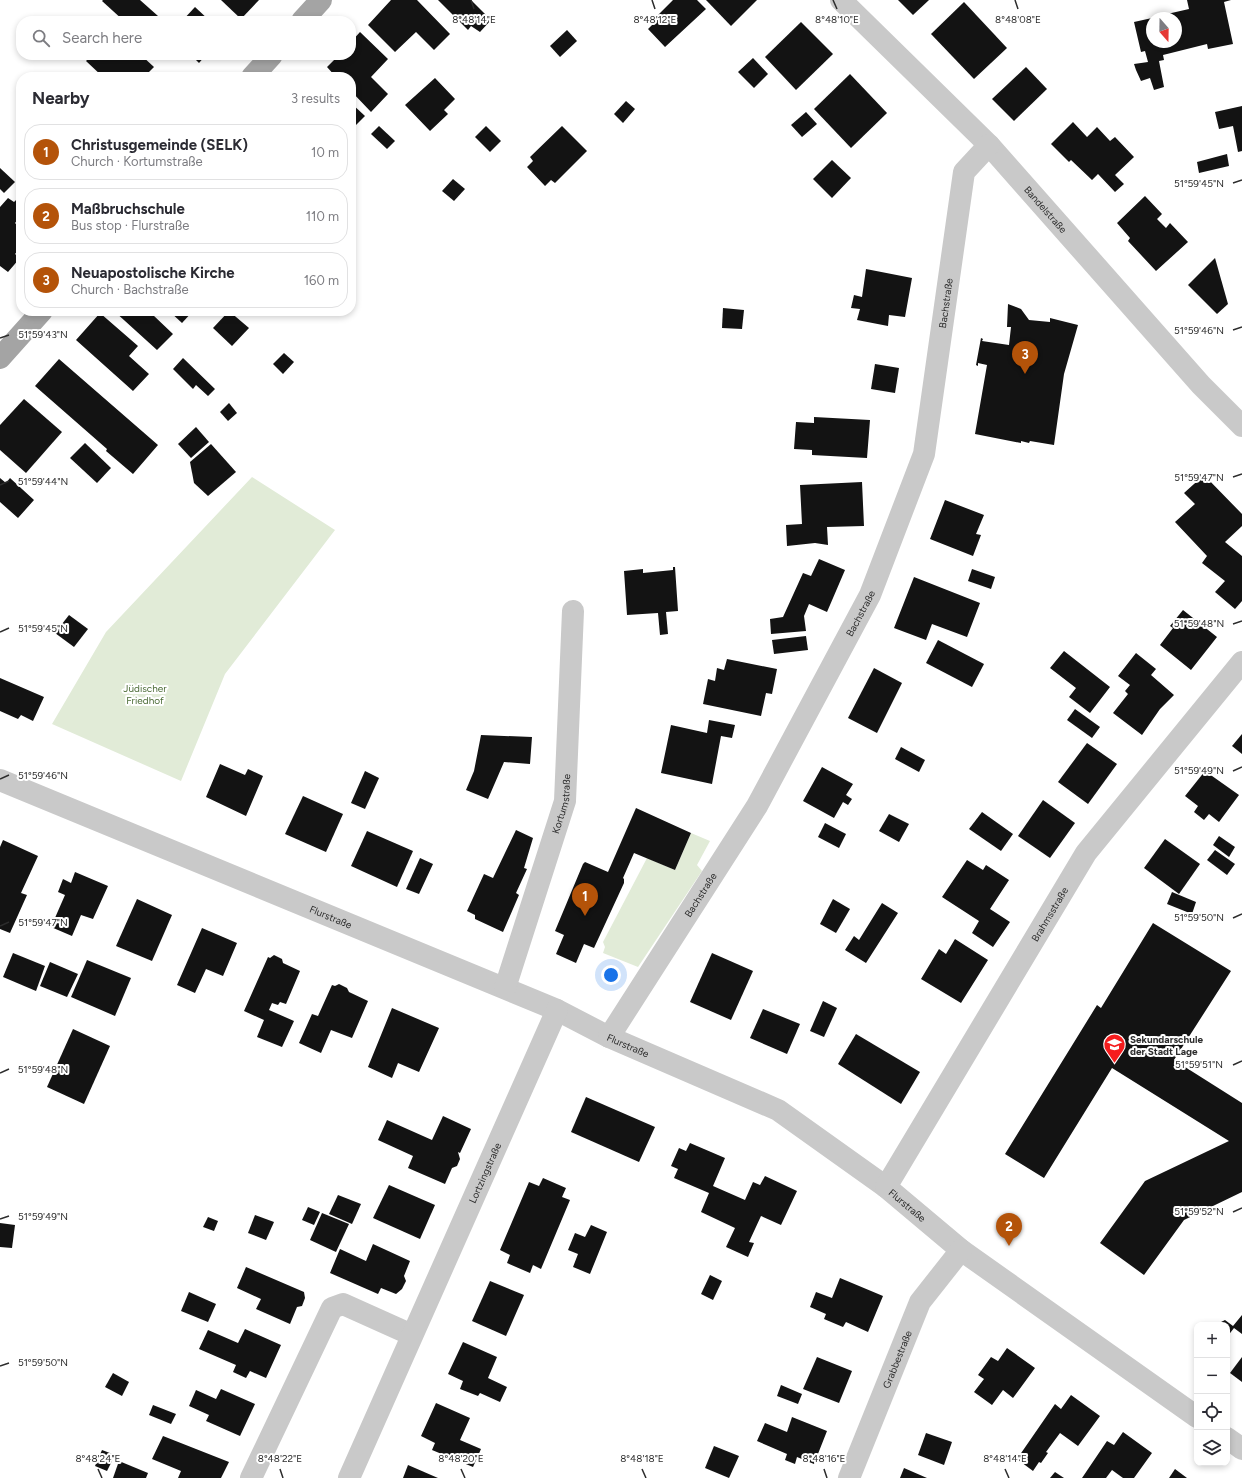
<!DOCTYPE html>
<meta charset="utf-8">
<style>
:root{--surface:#fff;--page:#f7f7f7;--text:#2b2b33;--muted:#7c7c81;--line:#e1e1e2;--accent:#b45309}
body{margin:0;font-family:Figtree,sans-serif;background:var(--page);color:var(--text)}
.controls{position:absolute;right:12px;bottom:12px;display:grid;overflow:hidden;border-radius:8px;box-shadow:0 2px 6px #0003}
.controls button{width:36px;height:36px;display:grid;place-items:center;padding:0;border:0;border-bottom:1px solid var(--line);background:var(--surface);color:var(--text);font:20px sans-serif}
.compass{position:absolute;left:1146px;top:12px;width:36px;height:36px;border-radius:50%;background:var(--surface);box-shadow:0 2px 6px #0003;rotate:160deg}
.you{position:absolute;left:611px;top:975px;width:14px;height:14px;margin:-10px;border:3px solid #fff;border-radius:50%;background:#1a73e8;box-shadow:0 0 0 6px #1a73e833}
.badge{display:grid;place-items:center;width:26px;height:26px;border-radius:50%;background:var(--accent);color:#fff;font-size:13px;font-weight:700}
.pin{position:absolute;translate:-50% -33px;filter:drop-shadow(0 1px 2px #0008)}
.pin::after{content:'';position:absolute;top:21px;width:14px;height:12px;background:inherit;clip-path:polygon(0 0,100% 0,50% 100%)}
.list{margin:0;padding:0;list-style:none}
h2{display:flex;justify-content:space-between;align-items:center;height:52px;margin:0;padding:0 16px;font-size:17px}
h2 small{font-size:13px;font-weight:400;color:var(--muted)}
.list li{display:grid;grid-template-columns:26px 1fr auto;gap:12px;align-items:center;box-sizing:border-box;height:56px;margin:0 8px 8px;padding:0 8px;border:1px solid var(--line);border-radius:16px}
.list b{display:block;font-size:15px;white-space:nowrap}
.list p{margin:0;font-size:13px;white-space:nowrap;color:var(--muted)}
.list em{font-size:13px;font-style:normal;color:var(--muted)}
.icon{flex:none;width:22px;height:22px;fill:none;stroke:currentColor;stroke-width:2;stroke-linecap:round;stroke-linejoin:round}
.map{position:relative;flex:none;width:1242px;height:1478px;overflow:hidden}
.search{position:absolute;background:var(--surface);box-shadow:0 2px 6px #0003;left:16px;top:16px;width:340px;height:44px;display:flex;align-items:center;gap:10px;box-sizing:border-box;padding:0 14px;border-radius:16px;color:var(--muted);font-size:15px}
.panel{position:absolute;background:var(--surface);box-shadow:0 2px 6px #0003;left:16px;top:72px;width:340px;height:244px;border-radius:16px}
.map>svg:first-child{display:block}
.green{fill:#e1ebd7}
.building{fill:#131313}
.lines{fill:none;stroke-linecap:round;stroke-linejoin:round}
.minor{stroke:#c9c9c9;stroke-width:22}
.primary{stroke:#a4a4a4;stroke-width:22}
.ticks{fill:none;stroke:#2c2c2c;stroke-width:1.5}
.labels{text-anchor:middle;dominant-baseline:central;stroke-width:4;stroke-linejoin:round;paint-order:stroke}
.street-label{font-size:10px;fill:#2c2c2c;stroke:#fff}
.park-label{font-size:10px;fill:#4b6b36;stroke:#fff}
.poi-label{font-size:10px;font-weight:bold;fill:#2c2c2c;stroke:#fff;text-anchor:start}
.ticks-label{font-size:10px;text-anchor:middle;fill:#2c2c2c;stroke:#fff;stroke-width:4;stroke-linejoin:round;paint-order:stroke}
</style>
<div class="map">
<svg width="1242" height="1478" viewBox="0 0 1242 1478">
<rect width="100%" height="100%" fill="#fff"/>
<g class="green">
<path d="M252,477L335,530L225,674L181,781L52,724L106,632Z"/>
<path d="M691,833L710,841L697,865L702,871L638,967L603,953L605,947L603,942L647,858L675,870Z"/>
</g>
<g class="building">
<path d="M103,0H140L158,16L154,21H124L102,1Z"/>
<path d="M221,0H259L241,19Z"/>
<path d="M391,0H417L450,34L434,50L416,32L395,52L368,25Z"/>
<path d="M438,0H471L491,20L480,32L471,26L468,30Z"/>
<path d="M673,0H697L706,9L665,47L648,29L660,17L658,15Z"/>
<path d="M706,0H757L731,26Z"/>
<path d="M898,0H929L913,15Z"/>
<path d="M1187,0H1231L1224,2L1233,44L1208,49L1207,44L1163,55L1164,60L1159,61L1164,87L1154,90L1150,78L1141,81L1136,70L1134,64L1148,62L1145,51L1141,52L1134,22L1152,18V42H1176V18L1154,17L1189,9Z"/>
<path d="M964,2L1007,48L974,79L931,34Z"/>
<path d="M195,7L210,21H182Z"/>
<path d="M801,22L833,54L796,90L765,57Z"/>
<path d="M567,30L577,41L560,57L550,46Z"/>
<path d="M360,32L388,59L371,77L388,94L371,112L351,91V77H336L327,67L339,55H351V42Z"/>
<path d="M92,55H141L154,67L144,77H103L86,61Z"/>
<path d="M191,55H206L199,63Z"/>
<path d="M753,58L768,74L754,88L738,72Z"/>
<path d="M1026,67L1047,89L1014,121L992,99Z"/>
<path d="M850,74L887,113L851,148L814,109Z"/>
<path d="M435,78L455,99L444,110L448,114L430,131L405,105Z"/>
<path d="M626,101L635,109L623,123L614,114Z"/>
<path d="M351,103L365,116L351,130Z"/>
<path d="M1242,106V151L1238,152L1233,126L1219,129L1215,112Z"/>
<path d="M806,112L817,124L802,137L791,125Z"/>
<path d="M1073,122L1087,137L1097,127L1110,141L1115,137L1134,157L1115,175L1124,184L1115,192L1098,174L1092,180L1071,160L1069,162L1051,144Z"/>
<path d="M379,126L395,141L387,149L371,134Z"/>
<path d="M486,126L501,141L490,152L475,137Z"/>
<path d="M562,126L587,151L555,183L551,180L545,186L527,167L533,161L530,157Z"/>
<path d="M1227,154L1229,166L1199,173L1197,162Z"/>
<path d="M832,160L851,178L832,198L813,179Z"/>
<path d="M0,168L15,182L4,193L0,189Z"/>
<path d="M453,179L465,189L454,201L442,191Z"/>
<path d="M21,195V208L16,204L21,209V216L15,223L21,229V247L15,254L20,258L8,272L0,266V207L8,198L14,202Z"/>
<path d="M1145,196L1162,214L1157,219L1166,228L1170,223L1188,242L1156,271L1128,241L1130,238L1117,223Z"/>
<path d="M1215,258L1228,304L1217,314L1188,285Z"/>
<path d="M866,269L912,278L905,317L889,315L888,326L857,320L860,309L851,308L854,295L862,297Z"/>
<path d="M1008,304L1021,309L1029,320L1050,322V318L1078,325L1064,374L1054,445L1030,441L1029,443L1021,441V443L975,434L987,365L978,363V366L976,365L981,338L983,339L982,341L1009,345L1011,327H1007Z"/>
<path d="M723,308L744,310L742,329L722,328Z"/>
<path d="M114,311H157L153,315L173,334L157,350Z"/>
<path d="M169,311H193L182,323Z"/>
<path d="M229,311L249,328L232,346L213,328Z"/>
<path d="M100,313L138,346L129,356L149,374L133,391L76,340Z"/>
<path d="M284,353L294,362L283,374L273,364Z"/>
<path d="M183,358L215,389L208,396L196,385L193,389L173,369Z"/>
<path d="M59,359L158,445L133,474L106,451L107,449L35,386Z"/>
<path d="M875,364L899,368L895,393L871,389Z"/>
<path d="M24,399L62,432L26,473L0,450V425Z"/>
<path d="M229,403L237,413L228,421L220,412Z"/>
<path d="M814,417L870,420L867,458L812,455V450L794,449L796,422L814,423Z"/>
<path d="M196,427L209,442L191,458L178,444Z"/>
<path d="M85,443L111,468L97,483L70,458Z"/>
<path d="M211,444L236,472L208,496L194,483L190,462Z"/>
<path d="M1204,475L1242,514V526L1225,542L1242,556V601L1235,609L1215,592L1225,581L1202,563L1207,556L1175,522L1195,504L1184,493Z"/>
<path d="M0,478L6,483L10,478L34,500L18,518L0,502Z"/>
<path d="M862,482L864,526L827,527L828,545L815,543L787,546L786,525L802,524L800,485Z"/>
<path d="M945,500L984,515L976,534L981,535L973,556L930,539Z"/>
<path d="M819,559L845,570L827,612L809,604L804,616L806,631L771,634L770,619L783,617L803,573L811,576Z"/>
<path d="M673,567H675L678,611L666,612L668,634L660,635L658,613L627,615L624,571L643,569V573L673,570Z"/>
<path d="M972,569L995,577L991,589L968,581Z"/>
<path d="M914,577L980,603L967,637L932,624L926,640L894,628Z"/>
<path d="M1183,610L1217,637L1191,670L1160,645L1173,628L1170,626Z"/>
<path d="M69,615L88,629L74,647L55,633Z"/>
<path d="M806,636L808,650L774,654L772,640Z"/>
<path d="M938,640L984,664L972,687L926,663Z"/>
<path d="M1064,651L1110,687L1090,713L1069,697L1076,688L1050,668Z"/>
<path d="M1136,653L1156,669L1151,675L1174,695L1160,709L1142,735L1113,713L1128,694L1125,691L1130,685L1118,676Z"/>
<path d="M727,659L777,669L772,694L766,693L761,716L703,704L708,679L715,681L717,668L724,670Z"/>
<path d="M874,668L902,683L877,733L848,718Z"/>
<path d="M0,678L44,697L33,721L21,715L18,719L0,711Z"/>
<path d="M1075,709L1100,727L1092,738L1067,720Z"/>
<path d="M709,720L735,725L732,738L721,736L712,784L661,773L671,725L707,733Z"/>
<path d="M1242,734V754L1232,746Z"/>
<path d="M481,735L532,737L530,764L504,762L488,799L466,790L474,771Z"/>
<path d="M1087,743L1117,764L1088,804L1058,782Z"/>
<path d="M901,747L925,760L919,772L895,759Z"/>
<path d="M220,764L245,775L248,769L263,776L246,816L206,797Z"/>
<path d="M822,767L853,784L846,795L852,799L848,805L843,802L834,818L803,801Z"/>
<path d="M365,771L379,778L365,809L351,803Z"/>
<path d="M1205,771L1239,795L1219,822L1209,814L1204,820L1194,812L1198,806L1185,796Z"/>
<path d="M303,796L343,814L326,852L285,834Z"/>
<path d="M1043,800L1075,823L1050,858L1018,836Z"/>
<path d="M636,808L691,833L675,870L634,853L623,878L624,879V883L594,948L584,944L576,963L556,954L564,935L555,931L583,864L585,862L608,872Z"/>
<path d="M982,812L1013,834L1001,851L969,829Z"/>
<path d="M889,814L909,824L899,842L879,831Z"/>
<path d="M825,823L846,834L839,848L818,837Z"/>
<path d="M516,830L533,838L524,868L527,869L516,893L519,895L503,932L475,919V915L467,911L484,874L493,878Z"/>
<path d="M367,831L413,851L397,887L351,866Z"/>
<path d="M1219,836L1235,847L1229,857L1213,845Z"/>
<path d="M1165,839L1200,864L1179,894L1144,868Z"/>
<path d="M3,840L38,856L21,893L27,895L10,933L0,929V847Z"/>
<path d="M1215,850L1235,864L1227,875L1207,860Z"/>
<path d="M420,858L433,864L419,894L406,889Z"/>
<path d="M967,860L983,870L986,865L1009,880L990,909L1010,922L993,947L972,933L979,921L942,897Z"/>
<path d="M75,872L108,886L93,919L81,915L72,936L51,927L65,895L58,892L63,879L71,883Z"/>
<path d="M1172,892L1196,902L1192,914L1167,904Z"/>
<path d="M137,899L172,915L152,961L116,946Z"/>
<path d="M833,899L850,909L836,933L820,924Z"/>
<path d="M882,903L898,913L866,963L845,950L854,936L859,940Z"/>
<path d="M1153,923L1231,971L1174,1060L1242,1103V1192L1184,1220L1144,1275L1100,1243L1145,1181L1229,1141L1112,1068L1044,1178L1005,1154L1097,1005L1101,1008Z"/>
<path d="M202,928L237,943L223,976L206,969L195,993L177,985Z"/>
<path d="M955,939L988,960L961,1003L921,979L939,949L946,954Z"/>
<path d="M13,953L45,966L36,991L3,977Z"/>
<path d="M712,953L753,971L731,1020L690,1002Z"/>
<path d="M274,955L282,959L283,963L300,971L286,1004L280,1002L278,1005L272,1003L269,1010L294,1021L282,1047L257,1037L264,1020L244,1011L268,957L270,958Z"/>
<path d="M87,960L131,978L115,1016L71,997Z"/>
<path d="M50,962L78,974L67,997L40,986Z"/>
<path d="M339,984L347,988L349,992L368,1001L352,1038L331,1030L321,1053L299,1043L312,1014L318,1016L332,985L335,986Z"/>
<path d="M823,1001L837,1008L824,1037L810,1031Z"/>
<path d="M392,1008L439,1028L419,1072L398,1063L392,1078L368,1067Z"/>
<path d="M763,1009L800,1024L787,1054L750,1038Z"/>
<path d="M73,1029L110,1046L84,1104L47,1087Z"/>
<path d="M856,1034L920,1072L901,1104L838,1064Z"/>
<path d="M586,1097L655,1127L639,1162L571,1132Z"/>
<path d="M443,1116L471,1129L460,1153L458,1152L460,1159L457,1166L452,1168L445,1184L408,1168L413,1156L378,1140L387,1120L432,1140Z"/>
<path d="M690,1143L725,1158L713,1186L745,1200L753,1182L760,1185L765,1176L797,1191L781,1225L761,1216L749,1242L754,1243L748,1257L726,1247L735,1228L701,1212L709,1193L674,1178L678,1169L671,1166L679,1148L686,1151Z"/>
<path d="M543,1178L566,1188L562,1197L570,1200L541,1269L533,1265L530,1273L507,1263L510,1255L500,1250L529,1182L539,1186Z"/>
<path d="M389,1185L435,1205L420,1239L373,1218Z"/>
<path d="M338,1195L361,1204L352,1224L329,1214Z"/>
<path d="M308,1207L320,1212L314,1225L302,1220Z"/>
<path d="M322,1213L349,1224L336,1252L310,1240Z"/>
<path d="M255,1215L274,1222L266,1240L248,1233Z"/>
<path d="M208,1217L218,1221L214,1231L203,1227Z"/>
<path d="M0,1223L15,1225L12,1248L0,1247Z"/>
<path d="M591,1225L607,1232L590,1274L573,1267L578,1254L568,1250L575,1233L585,1237Z"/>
<path d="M373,1244L410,1261L404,1276L406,1281L402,1289L396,1294L381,1288L378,1294L330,1273L340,1249L366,1261Z"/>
<path d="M246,1267L304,1292L305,1298L302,1306L297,1307L290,1324L256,1309L261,1299L237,1288Z"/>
<path d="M710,1275L722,1281L713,1300L701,1294Z"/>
<path d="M840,1278L883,1296L868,1332L846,1322L843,1327L824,1319L826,1314L810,1307L816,1292L832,1298Z"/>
<path d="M490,1281L524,1295L506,1336L472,1321Z"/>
<path d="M189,1292L216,1304L208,1322L181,1311Z"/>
<path d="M1242,1315V1334L1234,1328L1227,1337V1325H1215L1225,1320L1233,1326Z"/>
<path d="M245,1329L281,1345L266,1378L250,1371L246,1378L233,1372L236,1365L199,1349L208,1330L238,1343Z"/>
<path d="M463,1342L497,1357L488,1378L507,1387L500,1402L480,1393L478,1396L460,1389L463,1381L448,1374Z"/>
<path d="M1007,1348L1035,1368L1013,1398L1003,1390L992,1405L974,1392L984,1379L978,1375L991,1357L998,1361Z"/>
<path d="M817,1357L852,1371L839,1403L803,1389Z"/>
<path d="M1242,1357V1382L1230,1373Z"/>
<path d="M113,1373L129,1382L122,1396L105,1387Z"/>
<path d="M781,1385L802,1394L798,1404L777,1396Z"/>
<path d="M221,1389L255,1404L240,1436L206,1421L209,1415L189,1406L196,1390L216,1399Z"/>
<path d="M1071,1395L1100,1416L1078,1446L1060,1433L1046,1452L1048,1453L1041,1463L1039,1462L1033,1471L1017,1459L1055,1404L1061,1409Z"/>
<path d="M436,1403L470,1418L460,1440L481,1449L473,1467L432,1450L435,1443L421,1436Z"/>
<path d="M153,1405L176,1414L171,1424L149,1415Z"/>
<path d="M792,1417L827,1431L814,1464L797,1457L795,1464L785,1460L787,1454L757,1441L765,1423L787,1432Z"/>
<path d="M1123,1432L1152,1453L1134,1478H1123L1112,1470L1106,1478H1082L1107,1441L1114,1445Z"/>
<path d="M926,1433L952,1442L944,1465L918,1455Z"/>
<path d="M163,1436L229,1462L221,1478H178L181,1471L152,1459Z"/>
<path d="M714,1446L739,1456L729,1478L705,1468Z"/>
<path d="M102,1450L115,1455L107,1471L95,1466Z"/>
<path d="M119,1461L148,1473L146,1478H113Z"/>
<path d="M408,1465L438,1478H403Z"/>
<path d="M904,1468L927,1478H900Z"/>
<path d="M1175,1469L1187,1478H1169Z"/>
<path d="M1055,1472L1064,1478H1050Z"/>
</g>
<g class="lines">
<g class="minor">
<path id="s1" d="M841,0L989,145L1201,385L1242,426"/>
<path id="s2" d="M0,780L557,1010L609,1037L778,1110L886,1187L961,1250L1197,1417"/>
<path id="s3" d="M505,988L565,801L573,611"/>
<path id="s4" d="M609,1037L757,806L870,595L924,454L964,172L989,145"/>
<path id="s5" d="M886,1187L1086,853L1242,662"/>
<path d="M1227,1438L1242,1449"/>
<path d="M251,1478L332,1308L343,1304L412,1335"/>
<path id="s6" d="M349,1478L557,1010"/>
<path id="s7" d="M849,1478L920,1302L961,1250"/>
</g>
<g class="primary">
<path d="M302,21L321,0"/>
<path d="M252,77L272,55"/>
<path d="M0,358L42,311"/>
</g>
</g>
<path class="ticks" d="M471,0L474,9M652,0L655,9M833,0L837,9M1015,0L1018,9M1233,183L1242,180M1233,330L1242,327M0,338L9,335M1233,477L1242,474M0,485L9,481M1233,624L1242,621M0,632L9,628M1233,771L1242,767M0,779L9,775M1233,918L1242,914M0,926L9,922M1233,1065L1242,1061M0,1073L9,1069M1233,1212L1242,1208M0,1219L9,1216M0,1366L9,1363M98,1469L102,1478M280,1469L283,1478M461,1469L465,1478M642,1469L646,1478M824,1469L827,1478M1005,1469L1009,1478"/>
<defs>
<symbol id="school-pin" viewBox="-11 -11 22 30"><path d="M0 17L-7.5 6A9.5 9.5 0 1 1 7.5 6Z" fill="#f51c1d" stroke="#fff"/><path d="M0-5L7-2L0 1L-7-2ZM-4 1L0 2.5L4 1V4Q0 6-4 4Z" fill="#fff"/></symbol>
</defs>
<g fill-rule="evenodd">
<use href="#school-pin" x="1102" y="1032" width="25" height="34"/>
</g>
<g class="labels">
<g class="street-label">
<text stroke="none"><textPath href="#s1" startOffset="293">Bandelstraße</textPath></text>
<text stroke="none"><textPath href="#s4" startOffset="817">Bachstraße</textPath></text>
<text stroke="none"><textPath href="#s4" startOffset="493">Bachstraße</textPath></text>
<text stroke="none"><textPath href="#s3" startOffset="193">Kortumstraße</textPath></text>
<text stroke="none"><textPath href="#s4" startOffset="169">Bachstraße</textPath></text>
<text stroke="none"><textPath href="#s5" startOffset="318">Brahmsstraße</textPath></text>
<text stroke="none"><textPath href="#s2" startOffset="358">Flurstraße</textPath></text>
<text stroke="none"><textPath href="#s2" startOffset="682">Flurstraße</textPath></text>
<text stroke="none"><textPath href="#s6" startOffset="334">Lortzingstraße</textPath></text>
<text stroke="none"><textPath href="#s2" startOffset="1006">Flurstraße</textPath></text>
<text stroke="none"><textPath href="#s7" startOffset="128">Grabbestraße</textPath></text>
</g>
<g class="park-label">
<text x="145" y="688">Jüdischer<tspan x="145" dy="12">Friedhof</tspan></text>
</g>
<g class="poi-label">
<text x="1130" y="1039">Sekundarschule<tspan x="1130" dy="12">der Stadt Lage</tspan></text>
</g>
</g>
<g class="ticks-label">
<text x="474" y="23">8°48'14"E</text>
<text x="655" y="23">8°48'12"E</text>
<text x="837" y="23">8°48'10"E</text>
<text x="1018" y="23">8°48'08"E</text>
<text x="1199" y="187">51°59'45"N</text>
<text x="1199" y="334">51°59'46"N</text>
<text x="43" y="338">51°59'43"N</text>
<text x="1199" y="481">51°59'47"N</text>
<text x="43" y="485">51°59'44"N</text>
<text x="1199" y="627">51°59'48"N</text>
<text x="43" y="632">51°59'45"N</text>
<text x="1199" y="774">51°59'49"N</text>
<text x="43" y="779">51°59'46"N</text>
<text x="1199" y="921">51°59'50"N</text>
<text x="43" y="926">51°59'47"N</text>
<text x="1199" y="1068">51°59'51"N</text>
<text x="43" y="1073">51°59'48"N</text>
<text x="1199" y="1215">51°59'52"N</text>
<text x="43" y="1220">51°59'49"N</text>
<text x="43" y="1366">51°59'50"N</text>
<text x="98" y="1462">8°48'24"E</text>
<text x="280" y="1462">8°48'22"E</text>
<text x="461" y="1462">8°48'20"E</text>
<text x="642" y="1462">8°48'18"E</text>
<text x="824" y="1462">8°48'16"E</text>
<text x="1005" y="1462">8°48'14"E</text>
</g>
</svg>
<div class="controls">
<button>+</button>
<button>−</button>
<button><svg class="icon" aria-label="locate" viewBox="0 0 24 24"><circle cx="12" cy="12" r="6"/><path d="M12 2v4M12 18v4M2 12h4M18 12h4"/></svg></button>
<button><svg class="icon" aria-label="layers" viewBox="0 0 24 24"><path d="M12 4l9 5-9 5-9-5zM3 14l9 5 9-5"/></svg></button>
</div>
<svg class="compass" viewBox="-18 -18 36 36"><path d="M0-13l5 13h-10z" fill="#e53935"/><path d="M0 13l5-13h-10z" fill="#7c7c81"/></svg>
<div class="you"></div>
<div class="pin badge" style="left:585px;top:916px">1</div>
<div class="pin badge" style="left:1009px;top:1246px">2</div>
<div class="pin badge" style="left:1025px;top:374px">3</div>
<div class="search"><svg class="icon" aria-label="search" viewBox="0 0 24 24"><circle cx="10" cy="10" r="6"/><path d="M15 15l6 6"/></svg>Search here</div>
<section class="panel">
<h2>Nearby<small>3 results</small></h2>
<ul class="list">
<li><span class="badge">1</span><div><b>Christusgemeinde (SELK)</b><p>Church · Kortumstraße</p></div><em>10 m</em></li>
<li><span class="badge">2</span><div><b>Maßbruchschule</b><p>Bus stop · Flurstraße</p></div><em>110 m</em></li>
<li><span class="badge">3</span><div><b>Neuapostolische Kirche</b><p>Church · Bachstraße</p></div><em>160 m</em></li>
</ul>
</section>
</div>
